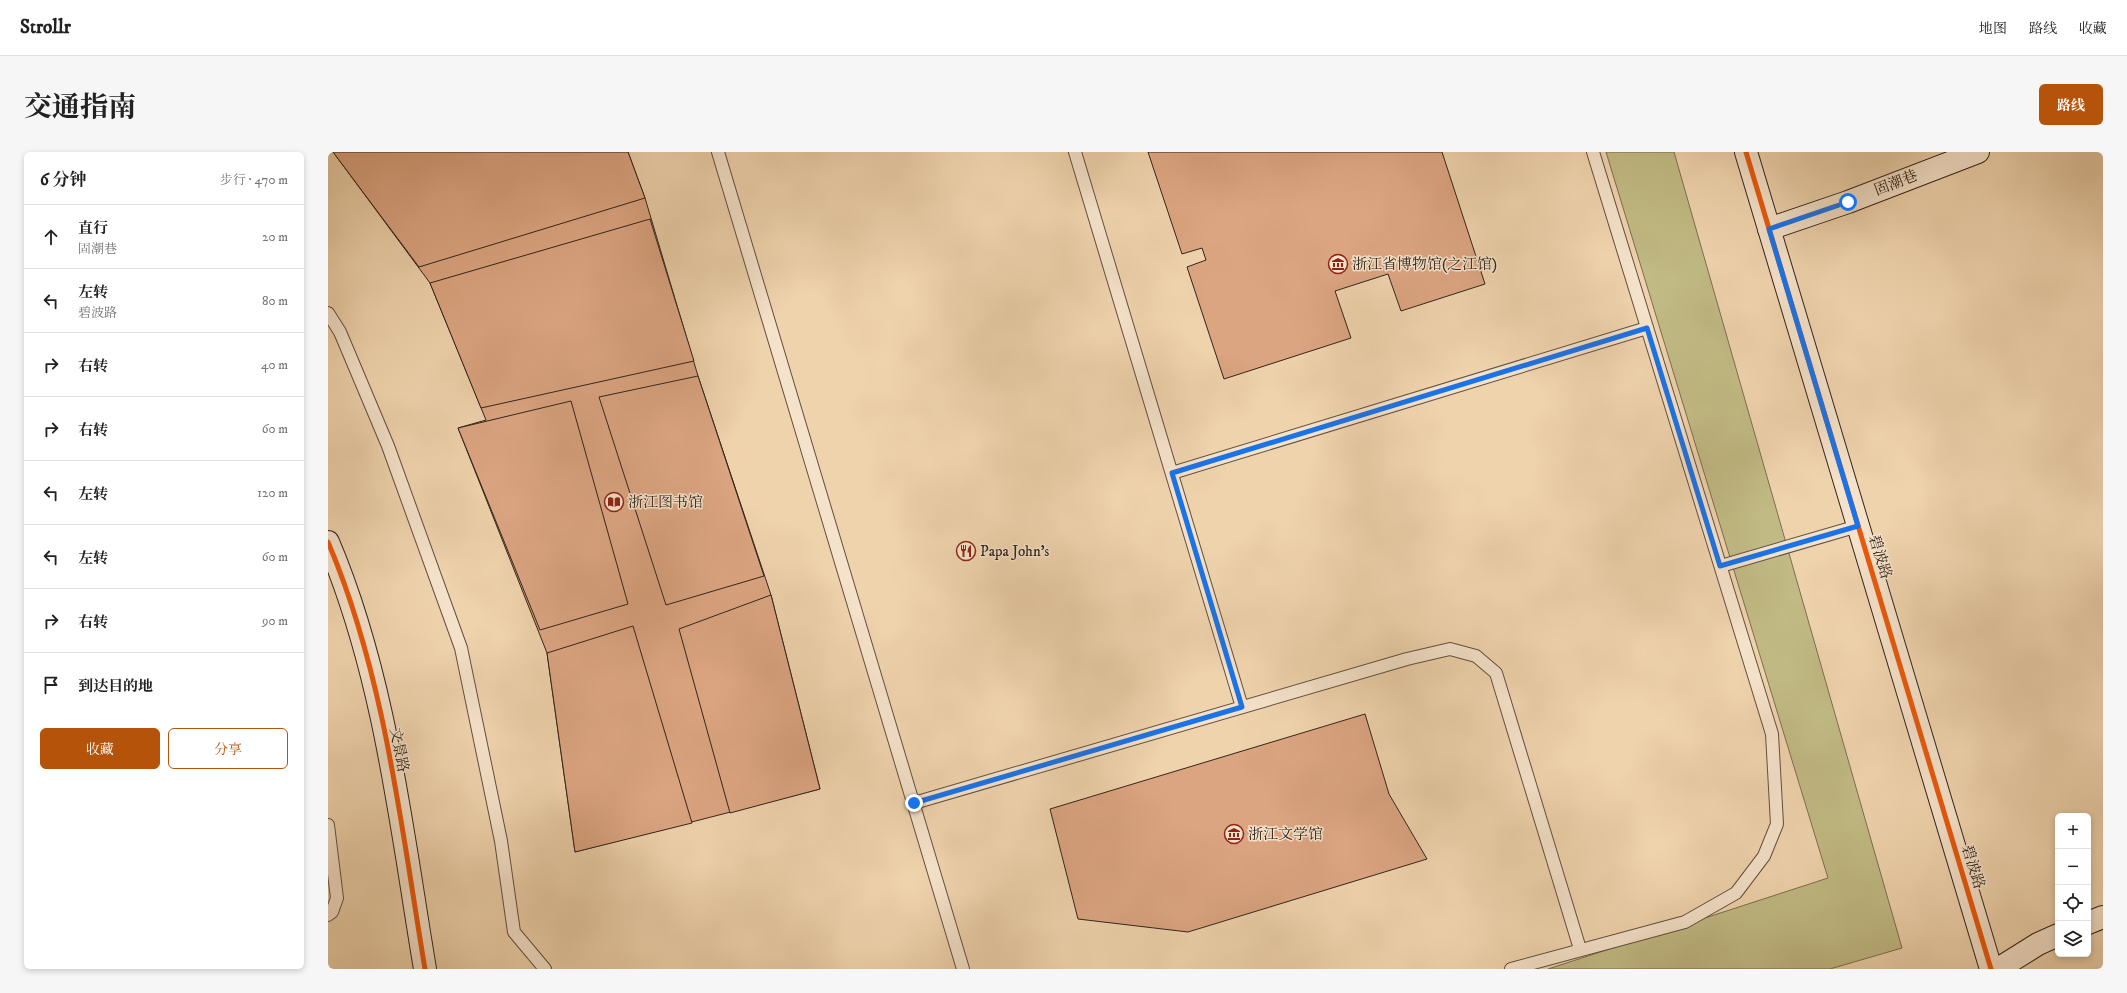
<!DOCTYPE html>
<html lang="zh">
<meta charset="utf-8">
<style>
:root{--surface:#fff;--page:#f6f6f6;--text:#222;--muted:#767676;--line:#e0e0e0;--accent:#b45309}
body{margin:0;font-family:"IM FELL DW Pica","Noto Serif SC",serif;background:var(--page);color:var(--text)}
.controls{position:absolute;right:12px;bottom:12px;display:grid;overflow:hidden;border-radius:6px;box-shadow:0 2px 6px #0003}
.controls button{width:36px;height:36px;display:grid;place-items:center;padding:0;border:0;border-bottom:1px solid var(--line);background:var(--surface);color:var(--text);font:20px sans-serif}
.stop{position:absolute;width:12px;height:12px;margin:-9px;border:3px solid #1a73e8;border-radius:50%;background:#fff}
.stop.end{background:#1a73e8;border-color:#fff;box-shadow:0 1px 4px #0008}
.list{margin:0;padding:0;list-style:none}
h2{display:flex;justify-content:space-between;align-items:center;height:52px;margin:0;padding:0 16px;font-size:17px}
h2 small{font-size:13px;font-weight:400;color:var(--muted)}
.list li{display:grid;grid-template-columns:26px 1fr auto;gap:12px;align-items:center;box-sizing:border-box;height:64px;padding:0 16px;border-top:1px solid var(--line)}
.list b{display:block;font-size:15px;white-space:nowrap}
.list p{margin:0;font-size:13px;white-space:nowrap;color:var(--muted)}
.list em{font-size:13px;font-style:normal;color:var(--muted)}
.actions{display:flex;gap:8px;padding:12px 16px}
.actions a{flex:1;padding:9px 0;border:1px solid var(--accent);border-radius:6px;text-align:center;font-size:14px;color:var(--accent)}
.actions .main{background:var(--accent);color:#fff}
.icon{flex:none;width:22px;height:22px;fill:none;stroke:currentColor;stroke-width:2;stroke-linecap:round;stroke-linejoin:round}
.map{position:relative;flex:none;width:1775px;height:817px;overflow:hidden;border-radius:6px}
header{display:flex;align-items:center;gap:24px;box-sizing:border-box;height:56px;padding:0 20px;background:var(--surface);border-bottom:1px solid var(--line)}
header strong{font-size:19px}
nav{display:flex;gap:22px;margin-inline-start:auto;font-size:14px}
.intro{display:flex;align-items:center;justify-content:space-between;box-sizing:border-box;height:96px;padding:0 24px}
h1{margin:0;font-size:28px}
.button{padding:10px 18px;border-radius:6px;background:var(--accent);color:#fff;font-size:14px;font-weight:700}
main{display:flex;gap:24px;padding:0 24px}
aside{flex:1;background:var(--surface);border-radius:6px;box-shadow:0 2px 6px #0003}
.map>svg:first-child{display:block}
.green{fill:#c1ba84;stroke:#7a6f50}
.building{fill:#dca582;stroke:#32241b}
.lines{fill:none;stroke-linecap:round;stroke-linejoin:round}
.lane-casing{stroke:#615040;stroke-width:14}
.secondary-casing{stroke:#32241b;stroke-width:24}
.lane{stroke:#f5e2ca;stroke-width:12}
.secondary{stroke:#f5e2ca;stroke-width:22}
.cycleway-casing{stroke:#f5e2ca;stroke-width:8}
.cycleway{stroke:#e8590c;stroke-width:5}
.route{stroke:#1a73e8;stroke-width:5}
.labels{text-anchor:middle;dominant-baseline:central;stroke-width:3;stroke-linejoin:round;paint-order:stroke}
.street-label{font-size:15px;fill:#32241b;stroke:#f5e2ca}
.poi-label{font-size:15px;fill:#32241b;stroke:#f5e2ca;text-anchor:start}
</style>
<header>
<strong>Strollr</strong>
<nav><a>地图</a><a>路线</a><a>收藏</a></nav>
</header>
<div class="intro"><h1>交通指南</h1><a class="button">路线</a></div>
<main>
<aside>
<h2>6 分钟<small>步行 · 470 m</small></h2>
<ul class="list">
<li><svg class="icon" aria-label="ahead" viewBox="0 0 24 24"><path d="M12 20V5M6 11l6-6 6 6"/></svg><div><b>直行</b><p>固潮巷</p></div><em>20 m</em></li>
<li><svg class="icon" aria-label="left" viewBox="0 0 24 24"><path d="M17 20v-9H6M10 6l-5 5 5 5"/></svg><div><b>左转</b><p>碧波路</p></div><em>80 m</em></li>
<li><svg class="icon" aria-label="right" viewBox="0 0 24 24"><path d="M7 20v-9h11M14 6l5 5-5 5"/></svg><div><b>右转</b></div><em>40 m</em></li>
<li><svg class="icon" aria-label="right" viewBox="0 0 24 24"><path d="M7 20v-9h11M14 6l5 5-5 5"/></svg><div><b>右转</b></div><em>60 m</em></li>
<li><svg class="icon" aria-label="left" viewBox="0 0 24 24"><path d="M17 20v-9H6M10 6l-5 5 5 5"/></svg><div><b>左转</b></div><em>120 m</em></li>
<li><svg class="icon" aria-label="left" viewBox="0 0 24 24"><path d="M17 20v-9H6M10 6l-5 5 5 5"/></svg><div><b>左转</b></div><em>60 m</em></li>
<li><svg class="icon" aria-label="right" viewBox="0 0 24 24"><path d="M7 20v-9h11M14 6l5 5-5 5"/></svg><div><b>右转</b></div><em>90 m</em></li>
<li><svg class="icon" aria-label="arrive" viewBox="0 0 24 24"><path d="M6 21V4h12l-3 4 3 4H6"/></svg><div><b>到达目的地</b></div></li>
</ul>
<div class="actions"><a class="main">收藏</a><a>分享</a></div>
</aside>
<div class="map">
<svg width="1775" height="817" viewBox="0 0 1775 817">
<rect width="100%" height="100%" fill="#efd3ad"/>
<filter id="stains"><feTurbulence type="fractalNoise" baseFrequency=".005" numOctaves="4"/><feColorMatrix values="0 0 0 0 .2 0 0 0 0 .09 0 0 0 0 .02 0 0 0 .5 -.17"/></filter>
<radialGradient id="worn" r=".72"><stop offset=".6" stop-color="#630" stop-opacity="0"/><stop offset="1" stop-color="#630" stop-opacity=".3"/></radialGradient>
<path class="green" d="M1278,0H1346L1574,796L1502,817H1220L1500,726Z"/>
<g class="building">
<path d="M5,0H300L317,46L370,224L443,443L492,637L247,700L219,501L130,276L158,268L102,131Z"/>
<path d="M5,0H300L317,46L91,115Z"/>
<path d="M820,0H1114L1157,132L1073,159L1060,122L1007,139L1023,186L896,227L859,115L878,108L874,96L854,102Z"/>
<path d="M322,67L366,209L153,256L102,131Z"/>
<path d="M370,224L436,424L338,453L271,245Z"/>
<path d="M243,249L300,452L212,478L130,276Z"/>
<path d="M443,443L492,637L402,661L351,477Z"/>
<path d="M305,474L364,671L247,700L219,501Z"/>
<path d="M1037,562L1061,642L1099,707L860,780L750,767L722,657Z"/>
</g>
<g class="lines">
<defs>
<g id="lane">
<path d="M390,0L635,817"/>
<path d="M747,0L914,555"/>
<path d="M0,161L12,180L60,294L133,496L173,689L186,780L217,817"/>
<path d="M844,321L1319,176"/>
<path d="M1393,414L1530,374"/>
<path d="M586,651L1079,507L1122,497L1148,504L1168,521L1252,797"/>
<path d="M0,673L9,746L4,760L0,763"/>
<path d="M1183,817L1357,770L1408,741L1436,704L1449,672L1444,582L1265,0"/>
</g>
<g id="secondary">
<path d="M1418,0L1663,817"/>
<path d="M1441,77L1520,50L1650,0"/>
<path d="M0,390C57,524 73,674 97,817"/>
<path d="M1760,771L1775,765"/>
<path d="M1670,817L1710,792L1730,783"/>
</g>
</defs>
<use href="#lane" class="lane-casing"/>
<use href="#secondary" class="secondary-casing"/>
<use href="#lane" class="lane"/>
<use href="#secondary" class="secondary"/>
<defs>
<g id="cycleway">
<path d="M1418,0L1663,817"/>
<path d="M0,390C57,524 73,674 97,817"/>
</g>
</defs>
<use href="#cycleway" class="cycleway-casing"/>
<use href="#cycleway" class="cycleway"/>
</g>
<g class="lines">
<path class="route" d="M586,651L914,555L844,321L1319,176L1392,414L1530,374L1441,77L1520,50"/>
</g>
<defs>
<symbol id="museum-ring" viewBox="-11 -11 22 22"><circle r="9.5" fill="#f5e2ca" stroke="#8f2418" stroke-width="1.5"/><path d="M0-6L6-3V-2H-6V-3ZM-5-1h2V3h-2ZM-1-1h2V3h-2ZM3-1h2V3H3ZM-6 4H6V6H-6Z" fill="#8f2418"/></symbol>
<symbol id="library-ring" viewBox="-11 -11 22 22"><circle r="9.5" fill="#f5e2ca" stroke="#8f2418" stroke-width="1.5"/><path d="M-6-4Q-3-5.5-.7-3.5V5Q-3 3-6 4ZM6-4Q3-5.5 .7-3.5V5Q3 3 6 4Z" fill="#8f2418"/></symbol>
<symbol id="restaurant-ring" viewBox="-11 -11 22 22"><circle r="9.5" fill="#f5e2ca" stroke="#8f2418" stroke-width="1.5"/><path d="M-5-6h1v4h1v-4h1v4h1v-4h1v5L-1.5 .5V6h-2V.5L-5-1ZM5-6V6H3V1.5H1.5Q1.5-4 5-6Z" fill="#8f2418"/></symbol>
</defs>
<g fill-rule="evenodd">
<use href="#museum-ring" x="999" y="101" width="22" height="22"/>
<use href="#library-ring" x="275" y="339" width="22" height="22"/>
<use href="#restaurant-ring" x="627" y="388" width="22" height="22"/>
<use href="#museum-ring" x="895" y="671" width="22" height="22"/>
</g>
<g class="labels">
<g class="street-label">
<text transform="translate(1568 31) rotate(-21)">固潮巷</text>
<text transform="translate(1552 405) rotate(73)">碧波路</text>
<text transform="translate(71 598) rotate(79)">文景路</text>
<text transform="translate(1645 715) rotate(73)">碧波路</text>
</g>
<g class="poi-label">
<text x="1024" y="112">浙江省博物馆(之江馆)</text>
<text x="300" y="350">浙江图书馆</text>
<text x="652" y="399">Papa John's</text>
<text x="920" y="682">浙江文学馆</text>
</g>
</g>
<rect width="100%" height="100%" filter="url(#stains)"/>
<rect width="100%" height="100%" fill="url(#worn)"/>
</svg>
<div class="controls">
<button>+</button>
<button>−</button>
<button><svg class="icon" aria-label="locate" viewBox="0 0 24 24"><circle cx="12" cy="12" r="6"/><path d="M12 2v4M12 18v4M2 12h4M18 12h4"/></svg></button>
<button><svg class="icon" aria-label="layers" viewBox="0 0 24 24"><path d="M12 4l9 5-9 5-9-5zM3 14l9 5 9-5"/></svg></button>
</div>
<div class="stop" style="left:1520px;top:50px"></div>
<div class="stop end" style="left:586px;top:651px"></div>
</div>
</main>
